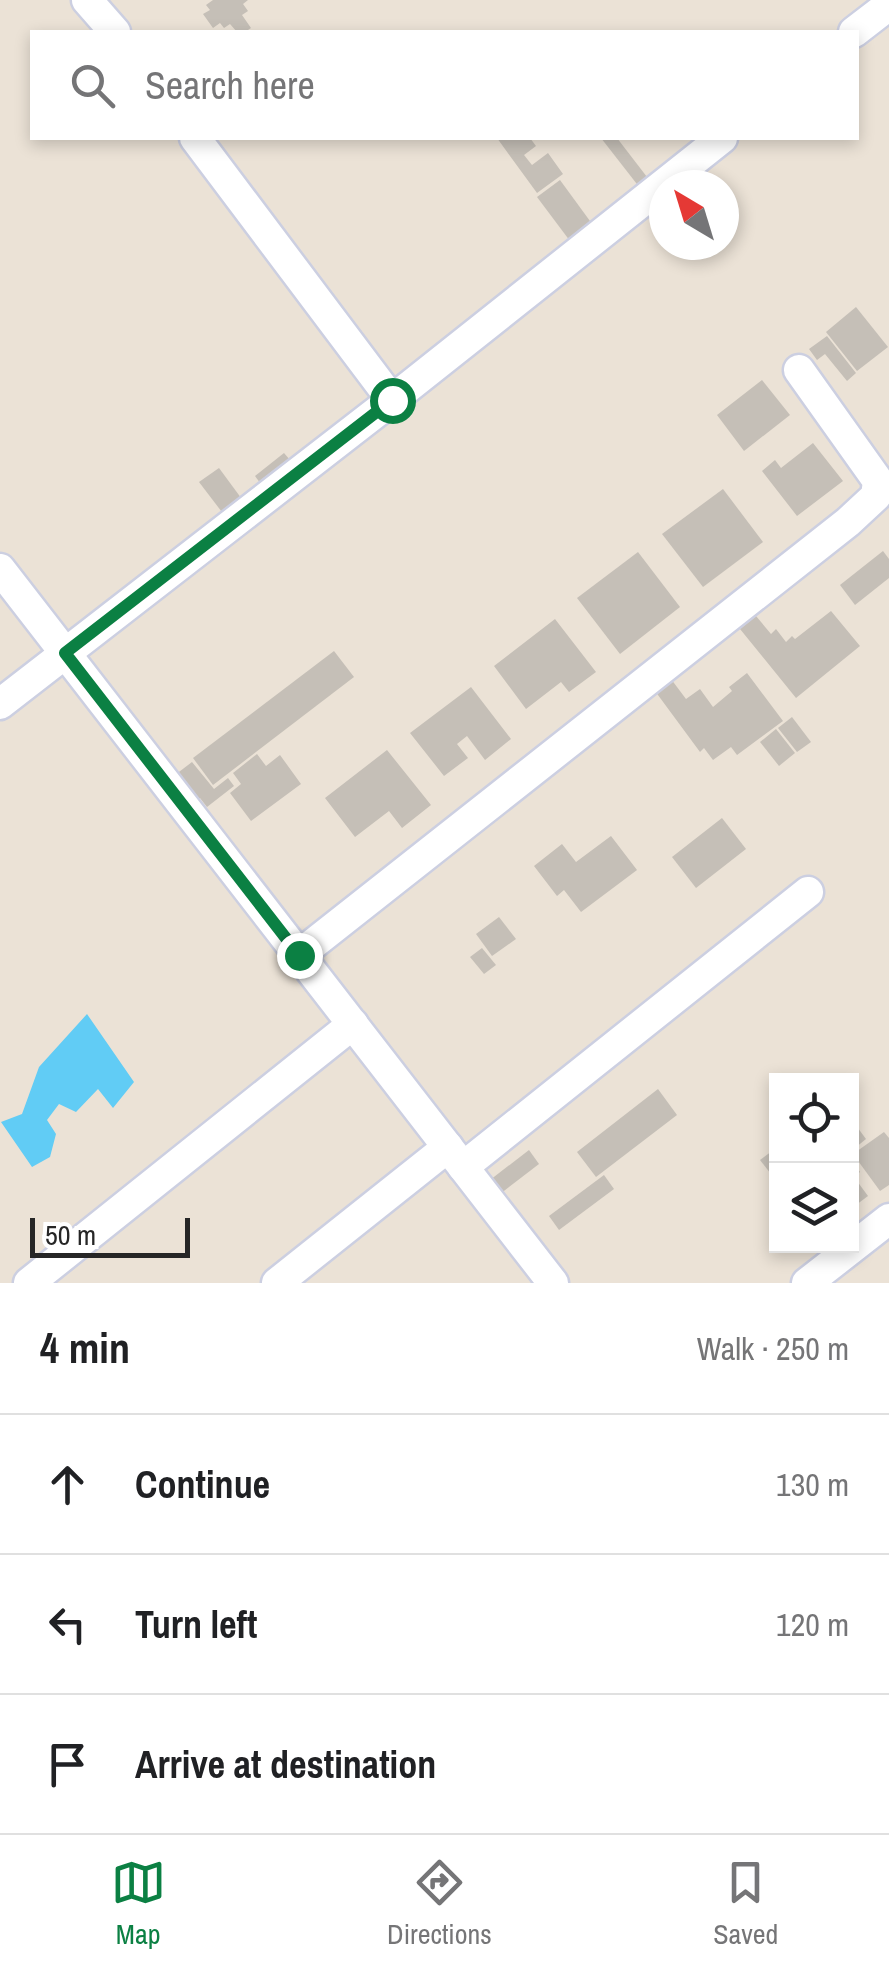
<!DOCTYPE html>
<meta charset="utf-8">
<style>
:root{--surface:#fff;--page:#f6f6f6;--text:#202124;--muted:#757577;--line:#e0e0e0;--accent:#0b8043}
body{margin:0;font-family:"Archivo Narrow",sans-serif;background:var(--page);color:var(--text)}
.controls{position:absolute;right:30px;bottom:30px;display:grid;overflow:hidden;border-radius:0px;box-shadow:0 5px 15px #0003}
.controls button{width:90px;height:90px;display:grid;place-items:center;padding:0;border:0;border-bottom:2px solid var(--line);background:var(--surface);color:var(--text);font:50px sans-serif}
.compass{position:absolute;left:649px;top:170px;width:90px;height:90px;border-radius:50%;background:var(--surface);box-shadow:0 5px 15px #0003;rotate:322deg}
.scale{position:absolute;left:30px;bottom:25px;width:160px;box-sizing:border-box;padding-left:10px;border:5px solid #262626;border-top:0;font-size:28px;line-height:35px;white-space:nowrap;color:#262626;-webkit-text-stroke:8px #fff;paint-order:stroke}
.stop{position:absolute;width:30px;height:30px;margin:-22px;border:8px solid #0b8043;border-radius:50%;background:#fff}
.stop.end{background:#0b8043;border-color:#fff;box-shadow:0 2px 10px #0008}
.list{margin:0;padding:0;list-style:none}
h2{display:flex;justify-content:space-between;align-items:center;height:130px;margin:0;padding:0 40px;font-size:42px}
h2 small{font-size:32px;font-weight:400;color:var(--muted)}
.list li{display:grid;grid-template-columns:65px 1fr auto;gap:30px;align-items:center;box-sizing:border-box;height:140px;padding:0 40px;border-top:2px solid var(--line)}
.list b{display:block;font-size:38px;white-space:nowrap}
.list em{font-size:32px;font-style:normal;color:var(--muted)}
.icon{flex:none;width:55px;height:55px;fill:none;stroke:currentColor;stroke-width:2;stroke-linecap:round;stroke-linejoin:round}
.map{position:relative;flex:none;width:889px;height:1283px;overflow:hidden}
.search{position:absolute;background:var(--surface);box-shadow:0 5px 15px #0003;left:30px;right:30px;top:30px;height:110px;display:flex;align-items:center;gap:25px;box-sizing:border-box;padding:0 35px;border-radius:0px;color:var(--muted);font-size:38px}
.sheet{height:550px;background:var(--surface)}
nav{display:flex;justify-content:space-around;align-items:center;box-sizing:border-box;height:140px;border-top:2px solid var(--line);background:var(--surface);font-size:28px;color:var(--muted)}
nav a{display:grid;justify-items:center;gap:5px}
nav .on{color:var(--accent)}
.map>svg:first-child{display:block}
.water{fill:#61ccf5}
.building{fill:#c5bfb7}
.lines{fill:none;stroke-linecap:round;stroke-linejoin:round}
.minor-casing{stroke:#cccfe1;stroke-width:35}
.minor{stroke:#fff;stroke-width:30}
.route{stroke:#0b8043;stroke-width:12}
</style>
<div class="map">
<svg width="889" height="1283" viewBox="0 0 889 1283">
<rect width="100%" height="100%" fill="#ebe2d6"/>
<path class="water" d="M87,1014L134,1082L113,1108L98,1089L76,1112L59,1104L47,1120L56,1134L50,1157L32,1167L1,1122L22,1114L39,1067Z"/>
<g class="building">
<path d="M213,0H248L243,4L248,11L242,15L251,28L245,32H237L230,24L224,28L220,23L213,28L203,14L210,10L206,5Z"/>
<path d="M497,138H530L536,146L524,155L532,165L548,153L563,174L537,193Z"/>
<path d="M601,138H617L657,190L647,197Z"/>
<path d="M560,180L598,232L576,249L537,197Z"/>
<path d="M856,307L888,347L857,371L826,332Z"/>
<path d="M827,336L856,373L847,381L825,354L817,360L809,349Z"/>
<path d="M762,380L790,415L744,451L717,415Z"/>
<path d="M813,443L843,481L797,516L762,471L775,460L781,468Z"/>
<path d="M284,453L296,467L266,491L255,476Z"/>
<path d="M219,468L247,506L228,520L199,482Z"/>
<path d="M723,489L763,542L703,587L662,534Z"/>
<path d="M883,551L889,559V578L855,605L840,585Z"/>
<path d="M638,552L680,607L620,654L577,598Z"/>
<path d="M831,611L860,646L796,698L740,629L756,616L771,634L776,629L786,642L792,636L795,639Z"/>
<path d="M555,619L596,672L569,692L561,682L526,709L494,666Z"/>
<path d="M334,651L354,677L213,785L193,758Z"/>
<path d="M747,673L783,721L737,755L731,747L713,760L704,748L700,752L655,691L671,679L686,699L700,689L713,707L732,691L729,687Z"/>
<path d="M471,687L511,739L485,760L467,736L457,744L468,758L444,776L410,733Z"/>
<path d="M792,717L811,742L797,752L778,728Z"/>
<path d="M776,729L795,753L779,766L760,742Z"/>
<path d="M387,750L431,805L402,828L389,811L355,837L325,798Z"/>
<path d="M257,754L266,766L280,755L301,784L251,821L230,793L241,784L233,773Z"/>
<path d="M192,762L214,789L228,778L234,786L207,807L200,798L196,801L175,775Z"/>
<path d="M722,818L746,849L696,888L672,857Z"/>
<path d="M611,836L637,870L581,912L564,890L557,896L534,866L562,844L576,862Z"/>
<path d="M499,917L516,939L492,956L476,934Z"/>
<path d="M482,948L496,965L484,974L470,957Z"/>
<path d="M658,1089L677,1115L596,1177L577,1152Z"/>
<path d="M852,1120L866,1139L855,1148L852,1144Z"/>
<path d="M884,1132L889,1138V1185L880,1191L853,1154Z"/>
<path d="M776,1148V1176L774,1178L760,1160Z"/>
<path d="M529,1150L539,1164L500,1194L490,1180Z"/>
<path d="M852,1160L860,1172L854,1177L868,1196L852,1208Z"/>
<path d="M604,1175L614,1189L559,1230L549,1216Z"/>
</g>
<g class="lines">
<defs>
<g id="minor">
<path d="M87,0L115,32"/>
<path d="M854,32L889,5"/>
<path d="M195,138L392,400"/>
<path d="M0,569L553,1283"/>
<path d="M0,704L392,400L722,138"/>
<path d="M299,955L848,522L876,496L878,481L799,370"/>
<path d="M463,1167L808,892"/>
<path d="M29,1283L353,1024"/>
<path d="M277,1283L448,1147"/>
<path d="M807,1283L889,1219"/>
</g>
</defs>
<use href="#minor" class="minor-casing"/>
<use href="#minor" class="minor"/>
</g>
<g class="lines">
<path class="route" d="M299,955L65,653L392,400"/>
</g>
</svg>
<div class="controls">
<button><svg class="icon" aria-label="locate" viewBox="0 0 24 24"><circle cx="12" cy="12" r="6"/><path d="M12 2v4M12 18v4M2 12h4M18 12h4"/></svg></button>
<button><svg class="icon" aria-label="layers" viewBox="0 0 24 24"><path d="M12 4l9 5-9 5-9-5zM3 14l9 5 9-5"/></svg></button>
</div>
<svg class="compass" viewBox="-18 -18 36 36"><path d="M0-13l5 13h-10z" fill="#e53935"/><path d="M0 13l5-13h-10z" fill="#757577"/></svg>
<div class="scale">50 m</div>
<div class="stop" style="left:392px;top:400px"></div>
<div class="stop end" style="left:299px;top:955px"></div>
<div class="search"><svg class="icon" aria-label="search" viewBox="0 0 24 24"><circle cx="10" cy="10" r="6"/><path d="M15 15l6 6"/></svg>Search here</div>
</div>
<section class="sheet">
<h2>4 min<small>Walk · 250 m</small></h2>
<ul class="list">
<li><svg class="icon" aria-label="ahead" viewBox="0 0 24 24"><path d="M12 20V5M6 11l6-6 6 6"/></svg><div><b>Continue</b></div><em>130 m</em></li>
<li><svg class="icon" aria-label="left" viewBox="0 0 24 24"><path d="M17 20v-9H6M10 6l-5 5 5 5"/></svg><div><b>Turn left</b></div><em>120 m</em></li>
<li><svg class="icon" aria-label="arrive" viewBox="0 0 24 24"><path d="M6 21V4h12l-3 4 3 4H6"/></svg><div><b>Arrive at destination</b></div></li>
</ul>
</section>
<nav>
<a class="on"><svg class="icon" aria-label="map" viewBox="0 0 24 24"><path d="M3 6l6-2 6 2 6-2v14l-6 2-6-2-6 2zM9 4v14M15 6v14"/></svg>Map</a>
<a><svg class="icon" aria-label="directions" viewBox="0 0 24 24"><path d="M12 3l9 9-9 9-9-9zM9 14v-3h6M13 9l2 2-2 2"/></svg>Directions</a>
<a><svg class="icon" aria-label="saved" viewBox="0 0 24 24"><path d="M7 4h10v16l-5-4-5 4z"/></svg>Saved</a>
</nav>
